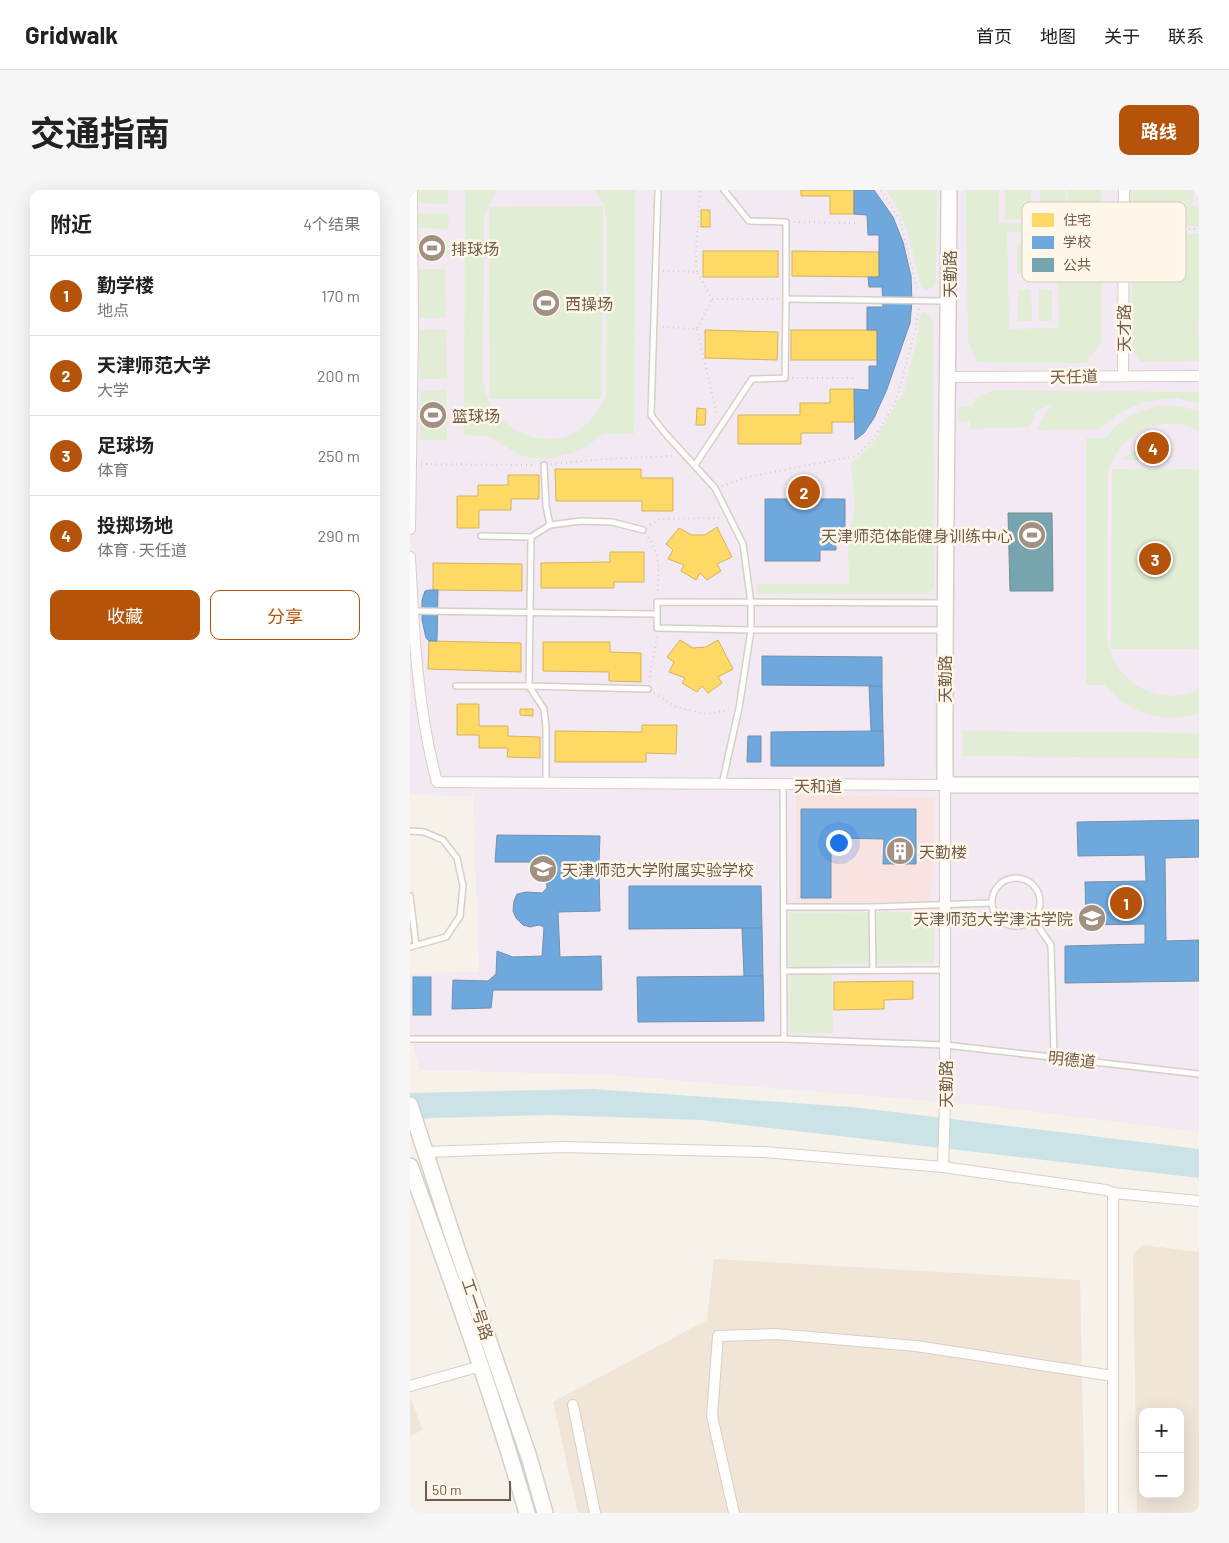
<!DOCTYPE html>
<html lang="zh">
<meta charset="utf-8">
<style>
:root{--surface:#fff;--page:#f6f6f6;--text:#222;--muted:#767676;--line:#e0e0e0;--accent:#b45309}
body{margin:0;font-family:Barlow,"Noto Sans SC",sans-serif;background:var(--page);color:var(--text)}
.controls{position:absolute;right:15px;bottom:15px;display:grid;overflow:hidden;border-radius:10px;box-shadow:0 5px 20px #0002}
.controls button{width:45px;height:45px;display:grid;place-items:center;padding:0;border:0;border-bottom:1px solid var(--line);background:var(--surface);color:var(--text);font:25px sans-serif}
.scale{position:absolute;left:15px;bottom:12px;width:86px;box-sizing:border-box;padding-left:5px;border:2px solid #745b4a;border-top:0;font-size:14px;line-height:18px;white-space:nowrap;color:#745b4a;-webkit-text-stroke:4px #fff8ea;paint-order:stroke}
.you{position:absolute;left:428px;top:652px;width:18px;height:18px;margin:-12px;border:4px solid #fff;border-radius:50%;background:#1a73e8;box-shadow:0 0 0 8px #1a73e833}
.badge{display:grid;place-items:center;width:32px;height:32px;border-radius:50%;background:var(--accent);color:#fff;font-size:16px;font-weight:700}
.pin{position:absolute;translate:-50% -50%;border:2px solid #fff;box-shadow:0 1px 5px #0006}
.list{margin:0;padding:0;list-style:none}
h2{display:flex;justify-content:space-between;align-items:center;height:65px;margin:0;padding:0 20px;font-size:21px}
h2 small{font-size:16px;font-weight:400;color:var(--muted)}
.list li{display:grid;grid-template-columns:32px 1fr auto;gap:15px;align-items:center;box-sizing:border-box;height:80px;padding:0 20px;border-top:1px solid var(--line)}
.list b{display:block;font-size:19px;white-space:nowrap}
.list p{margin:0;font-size:16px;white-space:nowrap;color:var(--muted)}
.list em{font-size:16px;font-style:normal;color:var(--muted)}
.actions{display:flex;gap:10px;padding:15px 20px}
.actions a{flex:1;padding:11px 0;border:1px solid var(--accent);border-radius:10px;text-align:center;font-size:18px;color:var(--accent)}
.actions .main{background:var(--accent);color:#fff}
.map{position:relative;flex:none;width:789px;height:1323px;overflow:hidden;border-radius:10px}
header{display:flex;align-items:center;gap:30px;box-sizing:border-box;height:70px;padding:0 25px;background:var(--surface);border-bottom:1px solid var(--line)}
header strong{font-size:24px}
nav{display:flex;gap:28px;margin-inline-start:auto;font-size:18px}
.intro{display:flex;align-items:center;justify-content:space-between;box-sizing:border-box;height:120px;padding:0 30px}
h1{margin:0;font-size:35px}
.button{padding:12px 22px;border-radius:10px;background:var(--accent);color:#fff;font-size:18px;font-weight:700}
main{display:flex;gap:30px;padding:0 30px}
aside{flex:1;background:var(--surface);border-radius:10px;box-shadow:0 5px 20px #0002}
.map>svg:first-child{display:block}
.residential{fill:#f0e5d7;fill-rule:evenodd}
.education{fill:#f3e9f2}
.medical{fill:#f8e3e1}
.green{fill:#e1edd5;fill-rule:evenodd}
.water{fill:#cbe3e6}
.homes{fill:#ffd966;stroke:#d5b35e}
.schools{fill:#6fa8dc;stroke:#7091b0}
.public{fill:#76a5af;stroke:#758f91}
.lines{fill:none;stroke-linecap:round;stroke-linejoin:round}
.lane-casing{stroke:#d5cfc8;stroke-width:8}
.street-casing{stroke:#d5cfc8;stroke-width:12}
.secondary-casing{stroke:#d6cfc8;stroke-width:18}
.path{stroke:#d8d0cb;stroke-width:2;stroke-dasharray:1 4;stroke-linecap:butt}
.lane{stroke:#fefdfc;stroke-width:5}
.street{stroke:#fefdfc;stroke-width:10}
.secondary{stroke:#fefdfc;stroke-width:15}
.labels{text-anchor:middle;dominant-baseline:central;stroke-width:5;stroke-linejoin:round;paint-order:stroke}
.poi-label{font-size:16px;fill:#745b4a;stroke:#fff8ea;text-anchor:start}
.street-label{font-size:16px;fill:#745b4a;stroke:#fff8ea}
.key{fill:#fff8ea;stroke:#d5c9ba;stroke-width:1}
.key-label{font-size:14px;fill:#745b4a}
</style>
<header>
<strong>Gridwalk</strong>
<nav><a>首页</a><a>地图</a><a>关于</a><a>联系</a></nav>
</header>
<div class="intro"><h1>交通指南</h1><a class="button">路线</a></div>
<main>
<aside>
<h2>附近<small>4个结果</small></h2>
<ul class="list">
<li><span class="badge">1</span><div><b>勤学楼</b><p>地点</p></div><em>170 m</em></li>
<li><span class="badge">2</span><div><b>天津师范大学</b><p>大学</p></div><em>200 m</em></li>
<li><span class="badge">3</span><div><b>足球场</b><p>体育</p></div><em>250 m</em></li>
<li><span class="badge">4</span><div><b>投掷场地</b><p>体育 · 天任道</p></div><em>290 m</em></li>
</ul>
<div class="actions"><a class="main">收藏</a><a>分享</a></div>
</aside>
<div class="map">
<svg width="789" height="1323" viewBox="0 0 789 1323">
<rect width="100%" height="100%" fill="#f6f2ea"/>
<g class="residential">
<path d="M733,1055L789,1062V1323H727L723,1064ZM733,1222H770V1304H733Z"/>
<path d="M304,1069L670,1090L675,1323H168L143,1212L297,1130Z"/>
<path d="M0,1207L13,1240L0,1246Z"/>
</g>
<path class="education" d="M0,0H789V942L571,915L200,885L10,880L0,845V783L69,782L63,606L0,605Z"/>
<path class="medical" d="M386,604L525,608L521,712H386Z"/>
<g class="green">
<path d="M8,0H38V14L7,13Z"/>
<path d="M55,0H87L74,25L73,191C79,235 129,265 169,240C182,232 189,219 196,206L197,30L194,16L184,0H225L224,244H193L176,257L162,263L138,269L124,268L110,265L78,246L54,245Z"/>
<path d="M476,0H527L526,91L523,97L517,100L511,97L497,39L485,12Z"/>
<path d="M556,0H589V33H658V0H691V152L676,173L567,172L558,151ZM647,41L649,138L599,139L597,42Z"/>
<rect x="595" y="0" width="26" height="29"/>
<rect x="630" y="0" width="25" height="29"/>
<path d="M718,0H784L782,16L789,18V36L730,35L719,31Z"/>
<path d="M193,16L192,209H80L79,17Z"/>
<path d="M8,23L39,24L38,39L8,38Z"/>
<path d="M729,44H789V124L788,129L789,171L731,172L723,160L721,65Z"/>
<path d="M7,50H38L37,66L7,65Z"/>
<rect x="607" y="53" width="14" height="31"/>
<path d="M8,79H35L36,128H9Z"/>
<path d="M608,100H621L622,131H608Z"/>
<rect x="629" y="100" width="13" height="31"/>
<path d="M514,121L519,125L523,133L524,398L518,404H347L346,394H439L438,346L445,317L441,273L462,255L493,203L507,150L510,124Z"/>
<path d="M36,139L37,189H10L9,140Z"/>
<path d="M36,200L37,250H10V201Z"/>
<path d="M583,200L789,202V214L767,208L747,210L730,213L708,224L690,239L627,240L641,215L627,220L619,237L560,239V231L548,232L549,216L562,217L564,209Z"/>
<path d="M762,215L789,221V241C752,221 708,244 698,282L697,448C703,492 748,518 789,500V523C749,534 722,525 695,495H676V248H696C712,226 735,216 762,215Z"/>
<path d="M752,247L756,255L757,273L711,269Z"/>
<path d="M702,279H789V459H701Z"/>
<path d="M553,541L789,543V568L553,566Z"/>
<path d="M524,722V773L422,774L423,843H380L379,723Z"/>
</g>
<path class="water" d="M183,899L442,917L789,959V988L291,930L140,925L23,928L0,930V903Z"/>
<g class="homes">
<path d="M391,0H444V24H420V6H391Z"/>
<rect x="291" y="20" width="9" height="17"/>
<rect x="293" y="61" width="75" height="26"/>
<path d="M382,61L469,62V87L382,86Z"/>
<path d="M295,140L368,142L367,170L295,168Z"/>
<rect x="381" y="140" width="86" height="30"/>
<path d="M420,199H444V232H422V243H391V254H328V225H390V213H420Z"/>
<path d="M287,218L296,219L295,235H286Z"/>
<path d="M145,279H231V288H263V321H232V311H146Z"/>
<path d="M98,285H129V309H101V320H69V338H47V306H68V295H98Z"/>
<path d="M307,337L322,367L307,374L311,381L297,390L290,383L286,390L271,381L274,375L258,369L263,360L256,354L269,338L282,345H295Z"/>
<path d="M200,362H234V392H204V398H131V373L200,372Z"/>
<path d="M23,373L112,374V401L23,400Z"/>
<path d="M270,450L283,458L296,457L308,450L323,479L308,487L312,493L298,503L292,496L287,502L272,493L275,488L259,482L264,472L257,467Z"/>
<path d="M19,451L111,453V482L18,479Z"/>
<path d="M133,452H200V462L231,463V492L199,491V482L133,481Z"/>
<path d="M47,514H69V536H98V546L130,547V568L97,567L98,558H69V545H47Z"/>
<path d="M110,519H123V526L110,525Z"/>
<path d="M232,535H267L266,564L236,563V572H145V541L232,542Z"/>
<path d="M503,791V809L474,810V819L424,820V792Z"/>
</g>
<g class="schools">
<path d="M444,0H464L483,27L493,52L501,86L502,111L500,133L477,199L464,228L454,243L445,250L444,199L459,200V176H467V140H457V117H473L472,97H459L458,87H469V45H458L457,25L444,24Z"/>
<path d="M355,309H435V346H426V360H410V371H355Z"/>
<path d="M19,400H28L27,451H19L16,448L12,430V410L15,401Z"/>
<path d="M352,466L472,467V496L352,495Z"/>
<path d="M459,496H472L473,541H461Z"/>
<path d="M461,541H473L474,576H361V542Z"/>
<path d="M338,546H351V572H337Z"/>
<path d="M391,619H506V674H473L474,649L421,648V708H391Z"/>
<path d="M789,630V667L755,668L756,751L789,750V791L655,793V756L735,754V734L676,735L675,692L736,691L735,665L668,666L667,632Z"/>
<path d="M87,645L190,646L189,672L181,673L180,683L189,684L190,721L148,722L150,767L191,766L192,800H83L81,818L42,819L43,790L78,791L86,784L87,761L103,767L132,766L134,737L129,735L120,737L113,735L106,728L103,721L104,711L107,704L116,702L132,703L137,698L135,672H85Z"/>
<path d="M219,696H351L352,738L219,739Z"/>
<path d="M332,738H352L353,786H334Z"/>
<path d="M353,786L354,831L228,832L227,787Z"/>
<rect x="3" y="787" width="18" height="38"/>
</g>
<path class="public" d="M598,323H642L643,401H600Z"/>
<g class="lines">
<defs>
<g id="lane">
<path d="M248,0L241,225L254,242L305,298L333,354L341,414V440H533"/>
<path d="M314,0L339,31L376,32V109L536,111"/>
<path d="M134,275L136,316L140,335"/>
<path d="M285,275L342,189L375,188L376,109"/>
<path d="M233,340L202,332L171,331L140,335L121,347L119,496L238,499"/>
<path d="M71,346L121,347"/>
<path d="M3,421L247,424"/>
<path d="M46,496H119L134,519L136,538V593"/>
<path d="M312,594L329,518L341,440L247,438V412L534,413"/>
<path d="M373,594L374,849"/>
<path d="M0,641L14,642L33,650L47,668L53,696L50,726L36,747L0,757"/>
<circle cx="606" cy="712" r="24"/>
<path d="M0,706L6,755"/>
<path d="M374,717H462L581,713"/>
<path d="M462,717L463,780"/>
<path d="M623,729L641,755L644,867"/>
<path d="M374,781L535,780"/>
<path d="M0,849H374L535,855L789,884"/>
</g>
<g id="street">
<path d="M713,186L714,0"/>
<path d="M538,187L789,186"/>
<path d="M0,339L3,140L2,0"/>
<path d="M0,367C4,443 7,518 27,592L535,595V914L533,977"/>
<path d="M16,962L153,957L354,962L533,977L696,1000L703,1003L789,1011"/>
<path d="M703,1003V1323"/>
<path d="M0,1196L71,1176"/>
<path d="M163,1215L185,1323"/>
<path d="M324,1323L302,1226L308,1146L365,1144L506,1156L703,1186"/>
</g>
<g id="secondary">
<path d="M539,0C538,198 534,397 535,595H789"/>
<path d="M0,915L44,1050L119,1267L135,1323"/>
<path d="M0,976C42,1091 83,1206 117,1323"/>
</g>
</defs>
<use href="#lane" class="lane-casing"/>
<use href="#street" class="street-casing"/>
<use href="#secondary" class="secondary-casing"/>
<g class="path">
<path d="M471,0L490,30L508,102"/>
<path d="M384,32L447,33"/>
<path d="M724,39H789"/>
<path d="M253,81L287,82L302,109H368"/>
<path d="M287,82L286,64L290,0"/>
<path d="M253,137L287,139L302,109"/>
<path d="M287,139L307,226"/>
<path d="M382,188H446"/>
<path d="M11,274L126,275"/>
<path d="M141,274L196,269L263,266"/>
<path d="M312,296L337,287L446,266L465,247L486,211L505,142L509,119"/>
<path d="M240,335L250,329L311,328"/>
<path d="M238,347C251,366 249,383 247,405"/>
<path d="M239,492L247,445"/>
<path d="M244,503L266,517L297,524L319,520"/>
</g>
<use href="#lane" class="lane"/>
<use href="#street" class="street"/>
<use href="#secondary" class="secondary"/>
</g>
<defs>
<symbol id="stadium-disc" viewBox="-11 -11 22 22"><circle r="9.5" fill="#a29082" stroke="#fff8ea"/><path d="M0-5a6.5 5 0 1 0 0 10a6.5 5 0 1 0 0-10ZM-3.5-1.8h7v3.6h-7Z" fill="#fff"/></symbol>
<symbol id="building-disc" viewBox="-11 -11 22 22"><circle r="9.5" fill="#a29082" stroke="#fff8ea"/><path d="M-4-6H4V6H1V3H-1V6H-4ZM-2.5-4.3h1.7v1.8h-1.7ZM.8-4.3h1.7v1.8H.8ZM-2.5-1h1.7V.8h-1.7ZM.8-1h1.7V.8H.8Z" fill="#fff"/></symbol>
<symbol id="school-disc" viewBox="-11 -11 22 22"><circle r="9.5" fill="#a29082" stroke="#fff8ea"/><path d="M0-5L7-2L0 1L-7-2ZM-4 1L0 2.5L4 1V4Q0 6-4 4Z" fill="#fff"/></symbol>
<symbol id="university-disc" viewBox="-11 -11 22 22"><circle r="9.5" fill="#a29082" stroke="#fff8ea"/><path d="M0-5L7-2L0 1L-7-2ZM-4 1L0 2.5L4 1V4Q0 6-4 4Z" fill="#fff"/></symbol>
</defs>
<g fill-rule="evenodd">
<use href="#stadium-disc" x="6" y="42" width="32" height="32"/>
<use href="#stadium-disc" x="120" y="97" width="32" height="32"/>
<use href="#stadium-disc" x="7" y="209" width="32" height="32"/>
<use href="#stadium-disc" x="606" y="329" width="32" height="32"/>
<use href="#building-disc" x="474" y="645" width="32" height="32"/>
<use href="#school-disc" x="117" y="663" width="32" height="32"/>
<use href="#university-disc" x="666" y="712" width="32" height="32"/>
</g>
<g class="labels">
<g class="poi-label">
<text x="41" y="58">排球场</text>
<text x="155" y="113">西操场</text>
<text x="42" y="225">篮球场</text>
<text x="603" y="345" text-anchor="end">天津师范体能健身训练中心</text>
<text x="509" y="661">天勤楼</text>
<text x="152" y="679">天津师范大学附属实验学校</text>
<text x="663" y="728" text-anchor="end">天津师范大学津沽学院</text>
</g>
<g class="street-label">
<text transform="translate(539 84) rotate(-90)">天勤路</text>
<text transform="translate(713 138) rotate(-90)">天才路</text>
<text transform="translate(664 186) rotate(-1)">天任道</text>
<text transform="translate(534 489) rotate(-90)">天勤路</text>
<text x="408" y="595">天和道</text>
<text transform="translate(662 869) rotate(6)">明德道</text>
<text transform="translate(535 894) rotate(-90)">天勤路</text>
<text transform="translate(68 1119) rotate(71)">工一号路</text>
</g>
</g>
<rect x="612" y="12" width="164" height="80" rx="8" class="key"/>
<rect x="622" y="23" width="22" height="14" fill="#ffd966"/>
<rect x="622" y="46" width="22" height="13" fill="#6fa8dc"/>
<rect x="622" y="68" width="22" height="14" fill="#76a5af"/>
<g class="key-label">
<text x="653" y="35">住宅</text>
<text x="653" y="57">学校</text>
<text x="653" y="80">公共</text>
</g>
</svg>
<div class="controls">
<button>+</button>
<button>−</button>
</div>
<div class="scale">50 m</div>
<div class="you"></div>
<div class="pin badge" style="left:716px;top:713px">1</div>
<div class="pin badge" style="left:394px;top:302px">2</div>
<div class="pin badge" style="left:745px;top:369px">3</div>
<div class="pin badge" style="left:743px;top:258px">4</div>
</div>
</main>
